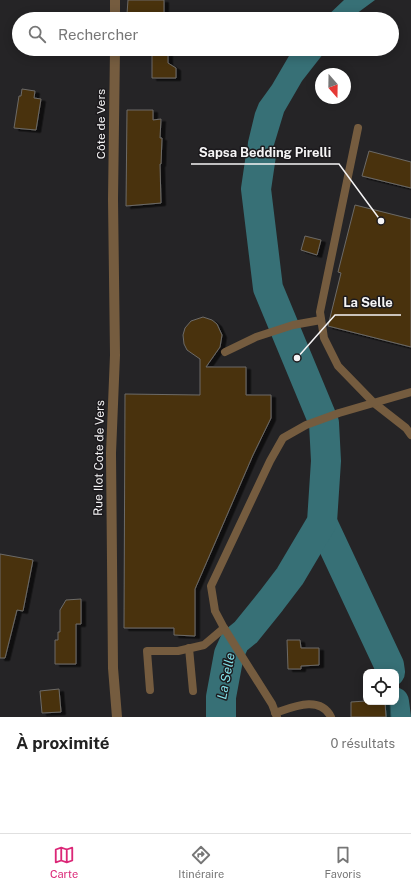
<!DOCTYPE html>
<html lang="fr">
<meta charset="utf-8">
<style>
:root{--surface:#fff;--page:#f6f6f6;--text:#222;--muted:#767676;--line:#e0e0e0;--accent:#db2777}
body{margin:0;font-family:"Public Sans",sans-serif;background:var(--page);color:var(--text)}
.controls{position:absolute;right:12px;bottom:12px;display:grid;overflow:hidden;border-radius:8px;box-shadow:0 2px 10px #0003}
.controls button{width:36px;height:36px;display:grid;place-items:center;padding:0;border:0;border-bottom:1px solid var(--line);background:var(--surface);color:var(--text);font:20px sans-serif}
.compass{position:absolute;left:315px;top:68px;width:36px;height:36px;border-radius:50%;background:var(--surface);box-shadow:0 2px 10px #0003;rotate:160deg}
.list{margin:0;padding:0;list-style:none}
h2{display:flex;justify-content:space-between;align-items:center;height:52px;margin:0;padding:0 16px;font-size:17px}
h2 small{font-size:13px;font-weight:400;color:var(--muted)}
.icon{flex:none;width:22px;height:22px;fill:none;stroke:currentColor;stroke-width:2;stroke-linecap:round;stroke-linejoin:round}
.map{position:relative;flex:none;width:411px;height:717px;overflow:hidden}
.search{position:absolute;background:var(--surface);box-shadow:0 2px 10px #0003;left:12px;right:12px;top:12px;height:44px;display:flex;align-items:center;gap:10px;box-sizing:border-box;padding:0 14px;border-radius:22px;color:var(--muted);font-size:15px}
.sheet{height:116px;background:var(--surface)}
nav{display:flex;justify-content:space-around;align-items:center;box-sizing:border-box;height:56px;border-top:1px solid var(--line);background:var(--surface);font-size:11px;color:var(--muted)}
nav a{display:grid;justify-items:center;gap:2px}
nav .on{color:var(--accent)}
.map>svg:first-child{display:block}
.water{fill:#377076}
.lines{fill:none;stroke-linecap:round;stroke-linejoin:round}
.river{stroke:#377076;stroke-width:30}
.building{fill:#49320e;stroke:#6c6a67;filter:url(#shadow)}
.service{stroke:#755c3f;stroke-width:8}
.tertiary{stroke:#755c3f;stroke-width:10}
.labels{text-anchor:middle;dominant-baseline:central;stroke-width:3;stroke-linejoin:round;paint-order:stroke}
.street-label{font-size:12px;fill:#f5f4f5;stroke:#1c1a1d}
.water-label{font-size:13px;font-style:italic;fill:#83e1ea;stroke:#1c1a1d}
.leader{fill:none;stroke:#f5f4f5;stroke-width:1.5}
.callout-dot{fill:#f5f4f5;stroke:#1c1a1d;stroke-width:1.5}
.callout-label{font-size:13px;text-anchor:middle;font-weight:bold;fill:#f5f4f5;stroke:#1c1a1d;stroke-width:3;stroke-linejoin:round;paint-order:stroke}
</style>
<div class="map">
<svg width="411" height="717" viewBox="0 0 411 717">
<defs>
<filter id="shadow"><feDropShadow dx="4.5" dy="2.5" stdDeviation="0" flood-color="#0009"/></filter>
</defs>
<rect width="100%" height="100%" fill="#252426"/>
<g class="water">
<path d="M344,0H375L356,14L352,19H324Z"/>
<path d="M293,49H327L302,81L284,112L270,158L268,197L244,196L248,142L255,113L259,103L272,85Z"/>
</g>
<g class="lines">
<g class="river">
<path d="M322,522L389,665L390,672"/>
<path d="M394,702L396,717"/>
<path d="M221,717V697L229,654L235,641L246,632L271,601L290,576L322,522L326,461L324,423L268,288L256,189L261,155"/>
</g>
</g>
<g class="building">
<path d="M128,0H164V15L127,14Z"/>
<path d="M152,49H168V63L176,68V78H152Z"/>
<path d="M22,89L35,91L34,98L41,99L36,130L14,128L19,96H21Z"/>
<path d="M127,110H153V120L161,119L160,138H162L161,164H160L161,203L126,206Z"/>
<path d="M369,151L411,162V188L362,176Z"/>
<path d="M355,205L411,219V347L328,326L341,273L338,272Z"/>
<path d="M305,236L321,240L317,255L301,250Z"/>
<path d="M203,317L212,320L217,324L222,335L220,347L206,367H246V395H271V418L253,455L195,589V636L174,635V628H124L125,394L200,395V359L187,350L184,344L183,335L185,328L191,321Z"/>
<path d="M0,554L33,560L23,611L17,610L5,658H0Z"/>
<path d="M81,599V624H76V664H55V640H58V632H60V610L66,600Z"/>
<path d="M287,640H300L301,648H319V665L301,666V669H288Z"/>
<path d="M59,689L61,712L42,713L40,691Z"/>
<path d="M366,701L385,702L386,717H351V702Z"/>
</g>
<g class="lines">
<g class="service">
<path d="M358,128L320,312L324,338L338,366L374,403L406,428L411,435"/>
<path d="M225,352L256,337L293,325L321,320"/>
<path d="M189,648L193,691"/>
<path d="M150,690L147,651H178L204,645L224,628"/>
<path d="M275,713C293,707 320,695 331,717"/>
<path d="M277,717L272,704L224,628L215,611L211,586L270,461L283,438L306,425L339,413L411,392"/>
</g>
<g class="tertiary">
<path d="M115,19V0"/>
<path d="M115,49L113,199L115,355L111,453L113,668L117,717"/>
</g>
</g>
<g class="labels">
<g class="street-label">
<text transform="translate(101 124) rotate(-90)">Côte de Vers</text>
<text transform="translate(99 458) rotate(-89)">Rue Ilot Cote de Vers</text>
</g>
<g class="water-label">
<text transform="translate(226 676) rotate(-79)">La Selle</text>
</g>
</g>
<path class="leader" d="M381 221L339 164H191M297 358L335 315H401"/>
<g class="callout-dot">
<circle cx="381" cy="221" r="4"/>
<circle cx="297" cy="358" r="4"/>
</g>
<g class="callout-label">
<text x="265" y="157">Sapsa Bedding Pirelli</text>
<text x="368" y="307">La Selle</text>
</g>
</svg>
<div class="controls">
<button><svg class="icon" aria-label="locate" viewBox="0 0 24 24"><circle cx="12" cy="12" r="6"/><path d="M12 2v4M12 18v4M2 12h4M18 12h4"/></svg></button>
</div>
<svg class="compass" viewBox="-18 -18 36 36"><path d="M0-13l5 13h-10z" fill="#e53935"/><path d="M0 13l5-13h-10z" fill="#767676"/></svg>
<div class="search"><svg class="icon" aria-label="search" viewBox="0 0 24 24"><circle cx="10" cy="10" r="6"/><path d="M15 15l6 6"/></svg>Rechercher</div>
</div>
<section class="sheet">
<h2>À proximité<small>0 résultats</small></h2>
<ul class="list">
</ul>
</section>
<nav>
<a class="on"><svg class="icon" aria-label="map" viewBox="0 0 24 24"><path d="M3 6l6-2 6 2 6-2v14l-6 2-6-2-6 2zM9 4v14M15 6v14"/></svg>Carte</a>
<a><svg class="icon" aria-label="directions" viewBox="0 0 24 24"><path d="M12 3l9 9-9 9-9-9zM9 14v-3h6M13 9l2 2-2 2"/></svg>Itinéraire</a>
<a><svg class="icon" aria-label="saved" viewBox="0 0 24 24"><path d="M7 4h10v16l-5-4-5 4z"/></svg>Favoris</a>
</nav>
